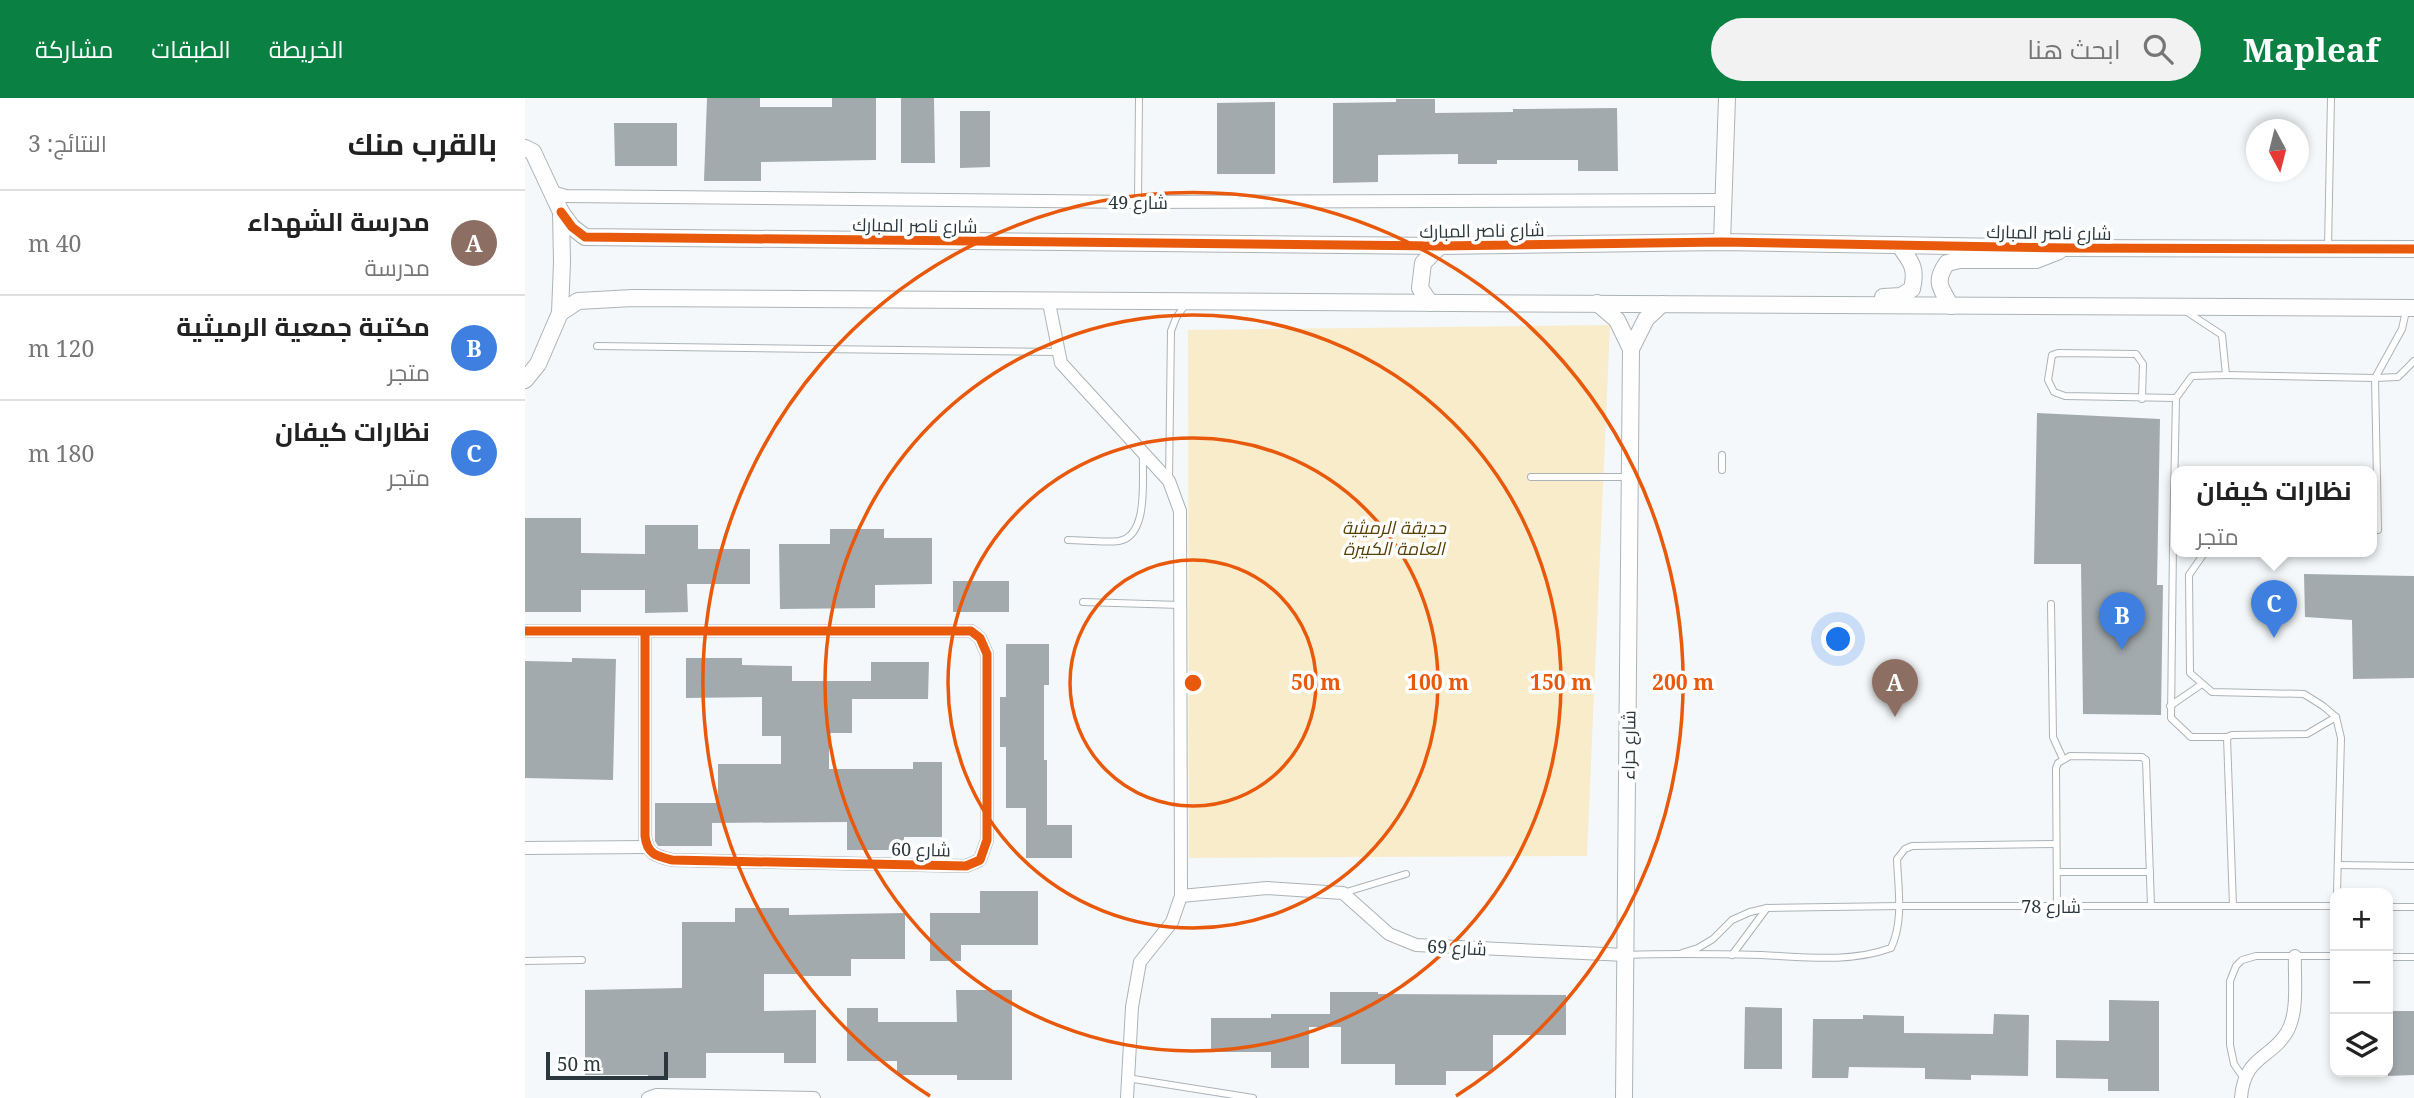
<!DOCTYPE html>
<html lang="ar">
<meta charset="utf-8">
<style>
:root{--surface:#fff;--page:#f2f2f2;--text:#222;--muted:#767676;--line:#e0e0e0;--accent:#0b8043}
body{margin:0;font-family:"Noto Serif",Cairo,serif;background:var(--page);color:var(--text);direction:rtl}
.controls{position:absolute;right:21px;bottom:21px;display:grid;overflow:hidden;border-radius:14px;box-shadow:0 4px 10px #0003}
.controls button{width:63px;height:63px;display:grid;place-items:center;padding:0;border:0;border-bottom:2px solid var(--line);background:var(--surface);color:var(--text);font:35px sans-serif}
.compass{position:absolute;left:1721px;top:21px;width:63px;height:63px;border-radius:50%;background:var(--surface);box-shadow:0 4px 10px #0003;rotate:173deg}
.scale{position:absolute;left:21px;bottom:18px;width:122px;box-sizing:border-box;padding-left:7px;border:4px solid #2a373d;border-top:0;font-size:19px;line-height:24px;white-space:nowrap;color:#2a373d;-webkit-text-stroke:5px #fff;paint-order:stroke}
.you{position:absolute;left:1314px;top:542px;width:24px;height:24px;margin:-18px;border:5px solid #fff;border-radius:50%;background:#1a73e8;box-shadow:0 0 0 10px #1a73e833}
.badge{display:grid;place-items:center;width:46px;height:46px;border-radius:50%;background:var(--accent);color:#fff;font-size:23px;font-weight:700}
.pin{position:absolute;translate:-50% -58px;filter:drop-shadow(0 2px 4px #0008)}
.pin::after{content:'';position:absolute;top:37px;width:24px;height:21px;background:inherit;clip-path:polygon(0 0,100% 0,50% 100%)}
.popup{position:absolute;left:1646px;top:368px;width:206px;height:91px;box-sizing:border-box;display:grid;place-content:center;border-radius:14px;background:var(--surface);filter:drop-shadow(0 2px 5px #0005);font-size:23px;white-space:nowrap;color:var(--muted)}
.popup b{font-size:26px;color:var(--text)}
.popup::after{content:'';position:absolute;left:50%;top:100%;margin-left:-14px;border:14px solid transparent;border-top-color:var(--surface)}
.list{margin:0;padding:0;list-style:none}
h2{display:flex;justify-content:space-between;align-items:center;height:91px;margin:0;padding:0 28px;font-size:30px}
h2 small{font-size:23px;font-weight:400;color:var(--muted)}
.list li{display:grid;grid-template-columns:46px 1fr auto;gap:21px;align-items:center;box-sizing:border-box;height:105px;padding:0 28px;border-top:2px solid var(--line)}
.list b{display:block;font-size:26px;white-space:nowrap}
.list p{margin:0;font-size:23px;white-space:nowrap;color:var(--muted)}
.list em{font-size:23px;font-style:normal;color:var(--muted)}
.icon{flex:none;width:38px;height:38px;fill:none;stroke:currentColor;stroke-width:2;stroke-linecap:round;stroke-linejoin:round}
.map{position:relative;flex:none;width:1889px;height:1000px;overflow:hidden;direction:ltr}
header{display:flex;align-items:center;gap:42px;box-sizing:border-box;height:98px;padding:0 35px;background:var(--accent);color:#fff}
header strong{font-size:33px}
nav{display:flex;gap:38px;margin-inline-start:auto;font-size:24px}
.search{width:490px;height:63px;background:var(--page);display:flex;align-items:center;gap:18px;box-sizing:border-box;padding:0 24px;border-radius:38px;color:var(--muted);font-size:26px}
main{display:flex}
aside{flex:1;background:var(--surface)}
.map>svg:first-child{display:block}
.green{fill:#f8eccb}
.building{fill:#a2aaae}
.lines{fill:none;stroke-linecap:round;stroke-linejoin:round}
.service-casing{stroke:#acb3b7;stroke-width:8}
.minor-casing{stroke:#acb3b7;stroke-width:14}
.tertiary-casing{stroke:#acb3b7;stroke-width:18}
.service{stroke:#fefefe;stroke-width:6}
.minor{stroke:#fefefe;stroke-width:12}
.tertiary{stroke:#fefefe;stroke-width:16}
.cycleway-casing{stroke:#fff;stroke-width:13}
.cycleway{stroke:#e8590c;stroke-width:9}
.ring{fill:none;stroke:#e8590c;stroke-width:3.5}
.labels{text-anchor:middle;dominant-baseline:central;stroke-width:7;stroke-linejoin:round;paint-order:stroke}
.street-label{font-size:18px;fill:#2a373d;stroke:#fff}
.park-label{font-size:18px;font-style:italic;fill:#564100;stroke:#fff}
.centre{fill:#e8590c;stroke:#fff;stroke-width:3.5}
.ring-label{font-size:21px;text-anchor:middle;font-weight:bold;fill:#e8590c;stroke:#fff;stroke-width:7;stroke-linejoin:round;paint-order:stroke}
</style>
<header>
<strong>Mapleaf</strong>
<div class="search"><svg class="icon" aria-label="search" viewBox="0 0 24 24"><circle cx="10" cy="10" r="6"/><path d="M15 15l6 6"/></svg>ابحث هنا</div>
<nav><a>الخريطة</a><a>الطبقات</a><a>مشاركة</a></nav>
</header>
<main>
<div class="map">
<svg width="1889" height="1000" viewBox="0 0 1889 1000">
<rect width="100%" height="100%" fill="#f5f8fa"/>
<path class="green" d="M1085,227L1062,758L664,760L663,232Z"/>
<g class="building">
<path d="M182,0H235V9H307V0H351V62L236,64V83H179Z"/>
<path d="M376,0H409L410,65H376Z"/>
<path d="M871,1H910V15L988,14V11L1092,10L1093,73H1053V62H972V66H933V56L853,57V84L808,85V5L871,4Z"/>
<path d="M750,4V76H692V5Z"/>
<path d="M435,13H465V69L435,70Z"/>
<path d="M89,25H152V68H90Z"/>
<path d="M1512,315L1635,321L1632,487H1638L1636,617L1558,616L1556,466H1509Z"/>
<path d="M0,420H56V455L120,456V427H173V451H225V486H162L163,514L120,515V492H56V514H0Z"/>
<path d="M305,431H359V440H407V486L350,487V510L255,511L254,446H305Z"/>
<path d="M1779,476L1889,478V580L1828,581L1827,522L1780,519Z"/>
<rect x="428" y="483" width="56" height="31"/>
<path d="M481,546H524V587H519V662H522V727H547V760H501V710H481V649H475V599H481Z"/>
<path d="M47,560L91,561L88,682L0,680V563L47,564Z"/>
<path d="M161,560H217V567L267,568V583H346V564H404L403,601H327V635H304V671H388V664H417V739H379V752H322V724L187,725V748H133L130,743V705H193V666H256V638H237V599L161,600Z"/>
<path d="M455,793H513V847H436V863H405V815H455Z"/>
<path d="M210,810H264V817L380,815V861H326V878H274V876H239V913L291,912V965H259V955H181V980H123V977H60V892L157,890V824H210Z"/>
<path d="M431,892H487V982H432V977H372V963H322V910H353V924H432Z"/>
<path d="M805,894H853V896L1041,897V937H968V973H921V987H870V966H816V929H784V970H746V954H686V920H746V916H805Z"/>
<path d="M1584,902L1634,903V993H1583V981L1531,980V942L1584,943Z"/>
<path d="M1220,909L1257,910V971H1219Z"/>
<path d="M1863,913H1889V977L1863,978Z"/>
<path d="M1469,916L1504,917L1503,978L1446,977V982L1400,981V970L1324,969L1323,980H1287L1288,921H1338V917L1379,918V935L1468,936Z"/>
</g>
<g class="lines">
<defs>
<g id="service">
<path d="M613,103L614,0"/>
<path d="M1803,149L1806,0"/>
<path d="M72,248L533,254"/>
<path d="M1701,277L1850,280L1873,279L1889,263"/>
<path d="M1617,301L1618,266L1611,256L1533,255L1527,257L1523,282L1529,294L1540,298L1651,300"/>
<path d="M1197,372V357"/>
<path d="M1006,379H1103"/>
<path d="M644,381L646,233L651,220L660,207"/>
<path d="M1847,432H1853L1850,280L1877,231L1881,213"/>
<path d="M543,442C559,442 578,445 594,443C624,438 617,381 618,358"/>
<path d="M1648,446L1646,620L1666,639H1702L1708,808"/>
<path d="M1651,447L1648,446L1651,300L1667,278L1701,277L1697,237L1659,212"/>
<path d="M1680,454L1664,477L1665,575L1687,594L1779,596L1798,608L1811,619L1782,636L1707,637L1702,639"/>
<path d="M1705,454H1770"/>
<path d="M558,504L655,507"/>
<path d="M1526,506L1528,639L1538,661"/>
<path d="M1645,608L1677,586"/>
<path d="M1811,619L1816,640L1812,795"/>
<path d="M1813,767L1889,768"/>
<path d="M1532,774H1625"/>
<path d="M818,795L881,776"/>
<path d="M1532,808L1531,670L1533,665L1545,658L1617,659L1621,662L1626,808"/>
<path d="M1863,809H1889"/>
<path d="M1157,855L1173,850L1188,841L1207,822L1225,814L1242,810L1374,808H1810"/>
<path d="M1103,857C1148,855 1192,856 1237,857C1280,859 1325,865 1366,850C1379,823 1373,790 1372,761L1380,751L1387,748L1531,746"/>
<path d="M1207,857L1242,810"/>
<path d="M1863,859H1889"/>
<path d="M0,863L57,862"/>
<path d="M602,980L728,1000"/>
<path d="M1720,982L1709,966L1705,947V883L1711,868L1717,862L1731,858H1810"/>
</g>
<g id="minor">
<path d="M27,94L41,98L613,104L1199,102"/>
<path d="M524,205L536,265L644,383L655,413L656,798L647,824L615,864L607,909L602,1000"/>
<path d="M0,533H446L455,540L462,556V742L455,762L441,768L147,762C131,758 122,756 120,738V533"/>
<path d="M0,750L121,749"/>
<path d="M656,798L742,790L818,795L864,836L891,847L1101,857"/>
<path d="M123,1000L131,997L289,1000"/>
<path d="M1716,1000C1719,958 1746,961 1762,934C1774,913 1769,881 1770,858"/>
</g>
<g id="tertiary">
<path d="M0,50L8,54L36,114L37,164L35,215L13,266L0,282"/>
<path d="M36,114L47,129L60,139L915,148L1197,144L1543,150L1889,151"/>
<path d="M1197,144L1202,0"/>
<path d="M1358,199L1376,198L1387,191C1392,169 1386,164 1374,147"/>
<path d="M905,205L895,190L898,165L915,148"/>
<path d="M1072,205L1092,222L1106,251"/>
<path d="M1426,208C1415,190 1409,183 1422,165L1435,162H1511L1534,153"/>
<path d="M35,215L53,203L108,200C702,208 1295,203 1889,210"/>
<path d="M1099,1000L1106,251L1121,221L1137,206"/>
</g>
</defs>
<use href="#service" class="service-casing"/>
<use href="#minor" class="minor-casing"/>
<use href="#tertiary" class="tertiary-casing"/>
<use href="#service" class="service"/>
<use href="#minor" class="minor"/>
<use href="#tertiary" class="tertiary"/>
<defs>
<g id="cycleway">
<path d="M36,114L47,129L60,139L915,148L1197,144L1543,150L1889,151"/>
<path d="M0,533H446L455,540L462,556V742L455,762L441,768L147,762C131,758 122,756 120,738V533"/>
</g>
</defs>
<use href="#cycleway" class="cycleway-casing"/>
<use href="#cycleway" class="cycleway"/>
</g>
<g class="ring">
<circle cx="668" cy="585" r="123"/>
<circle cx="668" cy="585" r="245"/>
<circle cx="668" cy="585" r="368"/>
<path d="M405 998A490 490 0 1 1 931 998"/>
</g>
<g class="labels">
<g class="street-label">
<text x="613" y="104">شارع 49</text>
<text transform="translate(390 127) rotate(1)">شارع ناصر المبارك</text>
<text transform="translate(957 132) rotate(-1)">شارع ناصر المبارك</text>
<text transform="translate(1524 134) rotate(1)">شارع ناصر المبارك</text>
<text transform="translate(1103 647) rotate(-89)">شارع حراء</text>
<text transform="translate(396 751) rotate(1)">شارع 60</text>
<text x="1526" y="808">شارع 78</text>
<text transform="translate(932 849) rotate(3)">شارع 69</text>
</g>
<g class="park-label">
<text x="869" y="429">حديقة الرميثية<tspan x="869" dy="21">العامة الكبيرة</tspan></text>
</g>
</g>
<circle cx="668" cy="585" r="10" class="centre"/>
<g class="ring-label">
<text x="791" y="592">50 m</text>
<text x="913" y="592">100 m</text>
<text x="1036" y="592">150 m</text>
<text x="1158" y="592">200 m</text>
</g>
</svg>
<div class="controls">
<button>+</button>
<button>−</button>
<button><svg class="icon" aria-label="layers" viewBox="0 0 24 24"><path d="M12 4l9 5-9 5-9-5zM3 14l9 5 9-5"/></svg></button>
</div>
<svg class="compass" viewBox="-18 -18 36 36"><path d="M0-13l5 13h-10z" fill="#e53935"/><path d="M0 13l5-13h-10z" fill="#767676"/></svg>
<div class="scale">50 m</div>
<div class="you"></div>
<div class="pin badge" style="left:1370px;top:619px;background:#8d6e63">A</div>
<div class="pin badge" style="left:1597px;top:552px;background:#3f7fe0">B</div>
<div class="pin badge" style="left:1749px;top:540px;background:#3f7fe0">C</div>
<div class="popup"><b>نظارات كيفان</b>متجر</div>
</div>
<aside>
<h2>بالقرب منك<small>النتائج: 3</small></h2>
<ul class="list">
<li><span class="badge" style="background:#8d6e63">A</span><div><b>مدرسة الشهداء</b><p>مدرسة</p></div><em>40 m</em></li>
<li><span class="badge" style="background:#3f7fe0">B</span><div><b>مكتبة جمعية الرميثية</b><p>متجر</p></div><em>120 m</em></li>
<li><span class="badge" style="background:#3f7fe0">C</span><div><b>نظارات كيفان</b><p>متجر</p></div><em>180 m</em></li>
</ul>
</aside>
</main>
